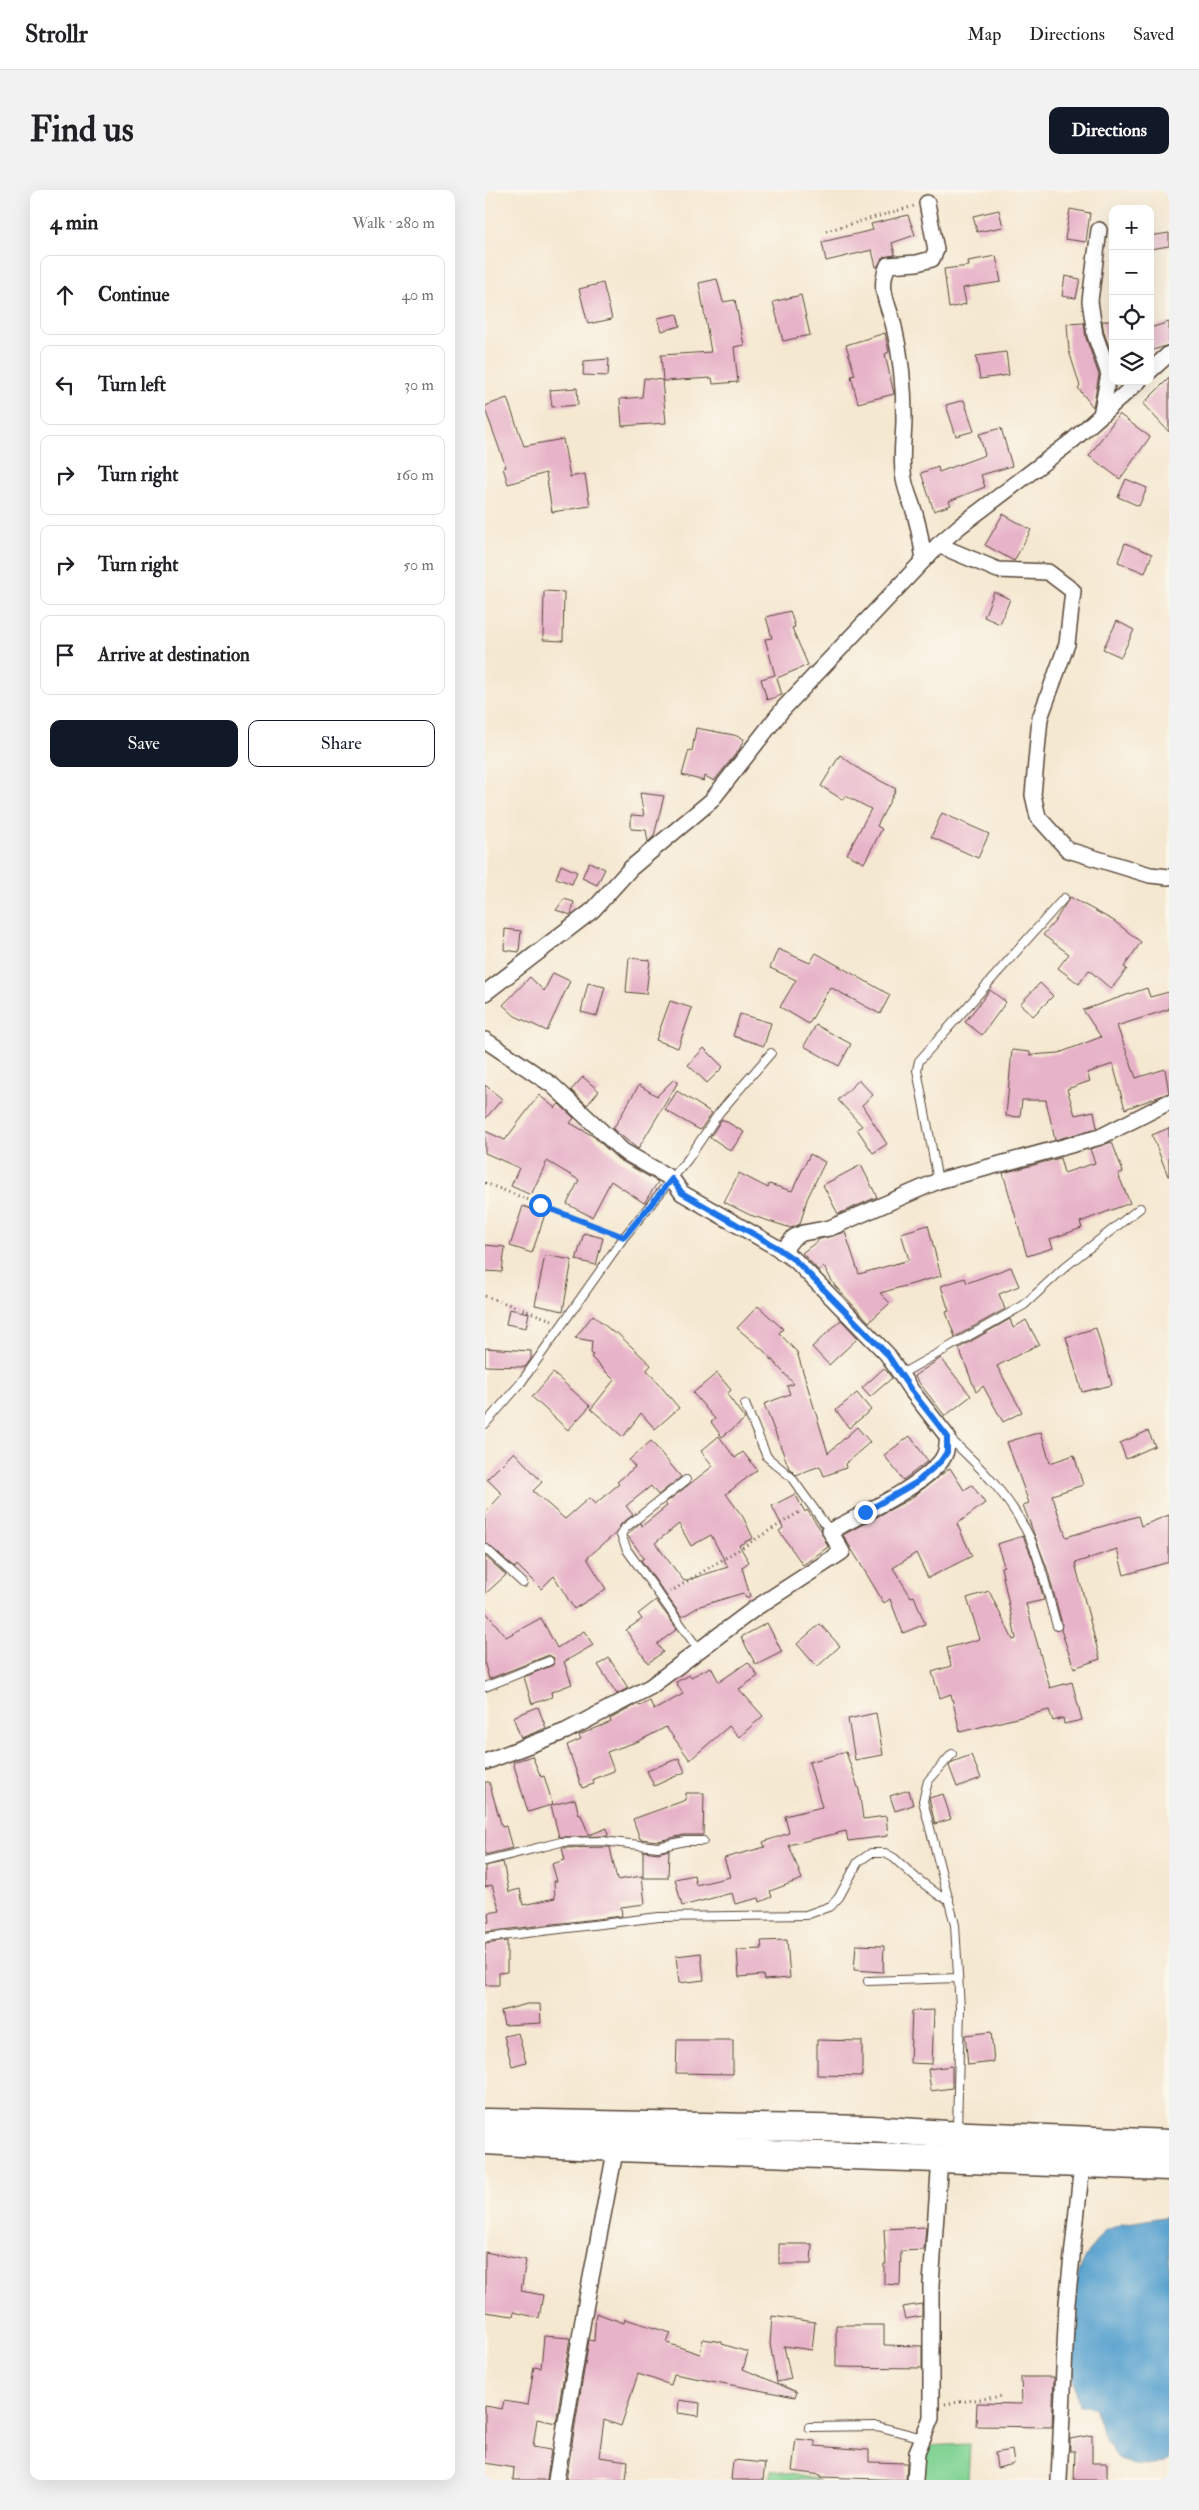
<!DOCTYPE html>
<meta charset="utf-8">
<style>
:root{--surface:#fff;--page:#f2f2f2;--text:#202124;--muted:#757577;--line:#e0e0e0;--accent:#111827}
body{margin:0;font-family:"IM FELL Double Pica",serif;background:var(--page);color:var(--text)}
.controls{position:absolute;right:15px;top:15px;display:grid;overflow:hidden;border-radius:10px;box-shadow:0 5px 20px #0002}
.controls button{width:45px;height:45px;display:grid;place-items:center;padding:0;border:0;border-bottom:1px solid var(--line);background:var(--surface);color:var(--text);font:25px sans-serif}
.stop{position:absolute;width:15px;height:15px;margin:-11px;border:4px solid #1a73e8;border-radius:50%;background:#fff}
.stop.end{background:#1a73e8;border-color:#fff;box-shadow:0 1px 5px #0008}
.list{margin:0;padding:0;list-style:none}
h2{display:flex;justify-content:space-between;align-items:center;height:65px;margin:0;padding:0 20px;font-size:21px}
h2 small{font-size:16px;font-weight:400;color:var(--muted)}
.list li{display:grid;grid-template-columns:32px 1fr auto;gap:15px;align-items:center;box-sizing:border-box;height:80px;margin:0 10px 10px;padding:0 10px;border:1px solid var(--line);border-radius:10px}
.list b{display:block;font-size:19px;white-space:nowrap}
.list em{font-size:16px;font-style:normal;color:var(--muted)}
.actions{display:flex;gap:10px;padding:15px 20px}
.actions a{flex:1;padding:11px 0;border:1px solid var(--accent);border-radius:10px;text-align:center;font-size:18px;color:var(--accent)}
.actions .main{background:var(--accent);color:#fff}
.icon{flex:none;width:28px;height:28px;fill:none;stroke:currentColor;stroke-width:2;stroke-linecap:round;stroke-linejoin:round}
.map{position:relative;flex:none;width:684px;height:2290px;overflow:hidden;border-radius:10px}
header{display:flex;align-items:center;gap:30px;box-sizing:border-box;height:70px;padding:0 25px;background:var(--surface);border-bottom:1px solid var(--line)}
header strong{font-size:24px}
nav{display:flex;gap:28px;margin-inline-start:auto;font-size:18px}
.intro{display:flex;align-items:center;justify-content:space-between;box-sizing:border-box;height:120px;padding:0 30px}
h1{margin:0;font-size:35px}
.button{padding:12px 22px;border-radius:10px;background:var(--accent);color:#fff;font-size:18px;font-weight:700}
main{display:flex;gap:30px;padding:0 30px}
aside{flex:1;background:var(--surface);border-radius:10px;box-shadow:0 5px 20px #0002}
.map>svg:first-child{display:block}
.green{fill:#83d495;stroke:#5f7f5a}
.water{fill:#58a2cf;stroke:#4a6676}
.building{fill:#e7b3c8;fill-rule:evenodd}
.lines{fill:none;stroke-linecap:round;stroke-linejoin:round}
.service-casing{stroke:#574639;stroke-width:10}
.minor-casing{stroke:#574639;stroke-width:18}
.trunk-casing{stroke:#574639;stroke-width:29}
.path{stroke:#574639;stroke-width:3;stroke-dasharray:1 4;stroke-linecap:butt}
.service{stroke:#fff;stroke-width:8}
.minor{stroke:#fff;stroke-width:15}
.trunk{stroke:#fff;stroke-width:26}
.route{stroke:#1a73e8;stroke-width:6}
</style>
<header>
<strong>Strollr</strong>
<nav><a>Map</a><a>Directions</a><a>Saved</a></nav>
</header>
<div class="intro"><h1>Find us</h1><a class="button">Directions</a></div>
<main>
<aside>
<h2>4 min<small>Walk · 280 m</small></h2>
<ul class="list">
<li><svg class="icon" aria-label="ahead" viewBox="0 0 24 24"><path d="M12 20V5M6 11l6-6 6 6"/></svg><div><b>Continue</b></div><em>40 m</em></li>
<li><svg class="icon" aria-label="left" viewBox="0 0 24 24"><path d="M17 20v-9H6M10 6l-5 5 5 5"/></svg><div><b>Turn left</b></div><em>30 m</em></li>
<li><svg class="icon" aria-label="right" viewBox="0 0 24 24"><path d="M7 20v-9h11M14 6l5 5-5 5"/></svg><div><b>Turn right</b></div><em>160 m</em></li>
<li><svg class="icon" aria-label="right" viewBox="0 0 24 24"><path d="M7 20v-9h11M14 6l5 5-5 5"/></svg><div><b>Turn right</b></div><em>50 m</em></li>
<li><svg class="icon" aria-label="arrive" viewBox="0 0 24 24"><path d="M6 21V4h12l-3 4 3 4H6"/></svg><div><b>Arrive at destination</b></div></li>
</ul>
<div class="actions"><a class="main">Save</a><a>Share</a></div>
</aside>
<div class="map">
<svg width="684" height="2290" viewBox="0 0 684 2290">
<rect width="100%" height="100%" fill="#fbf7ec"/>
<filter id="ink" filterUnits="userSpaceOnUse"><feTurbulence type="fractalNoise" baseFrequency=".02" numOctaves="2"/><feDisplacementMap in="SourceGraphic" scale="10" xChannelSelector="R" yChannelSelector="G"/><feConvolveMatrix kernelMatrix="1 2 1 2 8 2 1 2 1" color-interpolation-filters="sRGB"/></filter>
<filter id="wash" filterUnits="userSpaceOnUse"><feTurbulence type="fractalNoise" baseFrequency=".0096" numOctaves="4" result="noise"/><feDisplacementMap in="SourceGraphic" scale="20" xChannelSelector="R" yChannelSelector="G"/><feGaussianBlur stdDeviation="1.12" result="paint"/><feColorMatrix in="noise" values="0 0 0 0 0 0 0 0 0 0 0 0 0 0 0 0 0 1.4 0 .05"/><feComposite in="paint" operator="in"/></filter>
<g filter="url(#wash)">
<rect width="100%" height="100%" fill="#f5e8d1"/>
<g class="green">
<path d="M485,2254L483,2290H436L440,2256Z"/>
<path d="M286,2280L335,2290H285Z"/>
</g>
<path class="water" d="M684,2026V2270C672,2279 647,2274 634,2270L620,2249L609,2217L594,2216L585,2171L586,2113L594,2081L603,2063L619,2041L637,2034Z"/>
<g id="blocks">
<g class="building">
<path d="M585,19L605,23L601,52L580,49Z"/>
<path d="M514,20L518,37L492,42L488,26Z"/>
<path d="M423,25L430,45L407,53L410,65L398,67L393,76L391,77L387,60L341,71L337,52L388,40L386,34Z"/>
<path d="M684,43V56L665,59V46Z"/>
<path d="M511,66L516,92L478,98L481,114L464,118L459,79L484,76L483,71Z"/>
<path d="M580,86L595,89L591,108L577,106Z"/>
<path d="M232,89L238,112L250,110L259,155L249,157L253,192L228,194L227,188L178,191L176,165L226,162L214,93Z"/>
<path d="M118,93L127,129L103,134L94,99Z"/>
<path d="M316,105L325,145L298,151L288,112Z"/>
<path d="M192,124L195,136L177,141L173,128Z"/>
<path d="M617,131H628V167L619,143Z"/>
<path d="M684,132V155L665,161V138Z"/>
<path d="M599,133L601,148L614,185L608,217L593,198L595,196L584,161L582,134Z"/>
<path d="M400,143L404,162L400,164L409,204L373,213L366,186L370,185L361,155Z"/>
<path d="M521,162L524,185L495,189L491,166Z"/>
<path d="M124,169L123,186L98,185L99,171Z"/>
<path d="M159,188L177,190L181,233L137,236L135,209L157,207Z"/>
<path d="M684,188V242L658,214Z"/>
<path d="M92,198L93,215L67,217L65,200Z"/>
<path d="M22,208L39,256L78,249L85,287L100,284L105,316L67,322L61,283L23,294L18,278L21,277L0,219V216Z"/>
<path d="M479,210L489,241L471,246L461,215Z"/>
<path d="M634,224L665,247L635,289L604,266Z"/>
<path d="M516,238L527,276L496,285L500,297L464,311L466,315L449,321L436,283L453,277L454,282L500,265L494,244Z"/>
<path d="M641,289L662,298L654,316L633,307Z"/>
<path d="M518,324L546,340L529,371L500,355Z"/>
<path d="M640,353L667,364L660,383L633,372Z"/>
<path d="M59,401L79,402L78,451L58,450Z"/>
<path d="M509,402L525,409L515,434L499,427Z"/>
<path d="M305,421L310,437L307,438L323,475L292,488L297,505L282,510L276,489L290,485L280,449L287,448L281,427Z"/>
<path d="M632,431L649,440L636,467L618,459Z"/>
<path d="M211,538L249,545L259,549L254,560L229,591L220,586L219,591L197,585L204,560L207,561Z"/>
<path d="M355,565L377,581L411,599L392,636L397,639L379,673L362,664L386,619L361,606L358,610L336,596Z"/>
<path d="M155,603L179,606L169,646L163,652L161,640L146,639V625L159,626Z"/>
<path d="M457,623L504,644L493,668L446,647Z"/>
<path d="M104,672L120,679L112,695L97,688Z"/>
<path d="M76,675L92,682L87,694L71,688Z"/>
<path d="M585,707L629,731L656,752L639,777L642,779L626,799L604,780L594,794L573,778L584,764L558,745L570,731Z"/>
<path d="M79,709L89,712L86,725L71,720Z"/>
<path d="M20,739L36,741L34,762L19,760Z"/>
<path d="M293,759L325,773L331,763L405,805L395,824L345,797L324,834L295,817L311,790L285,778Z"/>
<path d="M144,768L165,770L161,804L141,802Z"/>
<path d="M68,783L85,791L62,841L30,826L18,815L45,787L59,801Z"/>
<path d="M103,793L120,797L112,826L96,822Z"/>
<path d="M555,793L568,806L548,826L535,814Z"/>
<path d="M662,798L665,807L684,802V819L632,836L651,888L680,879L684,903L640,919L628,874L602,883L605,891L582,899L590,925L609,921L612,938L570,950L561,910H537L535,927L521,926L527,860L545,862V865L574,863L616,847L598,820Z"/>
<path d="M505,800L521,812L497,845L480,832Z"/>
<path d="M185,811L207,818L193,858L171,850Z"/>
<path d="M255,824L286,833L279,856L248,846Z"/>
<path d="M331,835L366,854L354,876L319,856Z"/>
<path d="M219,858L238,877L222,893L203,875Z"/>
<path d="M98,887L114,901L102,915L86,900Z"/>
<path d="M189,889L193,892L153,959L128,939L154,895L172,906Z"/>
<path d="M374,890L388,905L377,915L402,954L388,963L372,939L377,936L353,910Z"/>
<path d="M0,895L17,909L0,929Z"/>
<path d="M192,901L227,923L215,940L180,920Z"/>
<path d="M54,905L70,918L74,914L89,928L85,933L108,946L133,969L173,992L159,1013L126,991L107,1027L82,1014L94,990L62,971L46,1005L26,996L34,978L0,963V941L20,950Z"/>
<path d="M237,929L259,942L246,961L225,947Z"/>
<path d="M684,938V986H683L667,945Z"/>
<path d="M627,952L638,982L633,984L645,1013L595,1032L597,1038L565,1049L568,1058L542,1066L518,983L575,968L579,983L610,973L605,959Z"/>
<path d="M325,964L340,972L322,1009L315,1034L306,1038L265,1025L239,1012L254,983L283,998L284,994L307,1001Z"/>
<path d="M376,975L392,1007L353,1024L338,995Z"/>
<path d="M38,1016L60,1024L47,1063L25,1056Z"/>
<path d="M443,1035L456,1086L395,1103L405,1113L384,1132L350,1096L339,1077L334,1081L317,1063L335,1049L360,1042L374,1084L424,1070L416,1043Z"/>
<path d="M99,1043L118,1048L111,1075L91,1070Z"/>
<path d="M0,1055L20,1057L17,1082L0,1081Z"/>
<path d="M60,1065L87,1070L78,1121L50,1115Z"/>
<path d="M526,1077L534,1096L514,1104L520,1119L470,1147L461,1122L464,1121L456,1096L480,1088L482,1093Z"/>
<path d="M273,1116L298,1139L294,1143L312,1162L343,1263L372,1237L385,1252L360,1274L361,1278L339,1286L335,1276L311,1285L304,1278L279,1214L305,1204L302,1196L309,1194L278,1160L252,1138Z"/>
<path d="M24,1119L44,1123L41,1138L21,1134Z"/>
<path d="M108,1125L130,1144L131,1142L166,1175L162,1180L194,1218L170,1239L156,1223L138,1247L106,1219L129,1190L106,1167L108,1165L106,1163L107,1151L90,1148Z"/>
<path d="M525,1129L528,1138L541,1130L554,1154L512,1176L537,1222L518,1232L498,1196L491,1202L474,1158Z"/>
<path d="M356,1130L373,1148L344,1175L327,1157Z"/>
<path d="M611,1138L627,1195L597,1202L581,1147Z"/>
<path d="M0,1158L46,1161V1169L40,1177L0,1176Z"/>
<path d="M456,1168L486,1206L460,1226L429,1186Z"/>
<path d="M399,1178L407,1188L385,1207L377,1198Z"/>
<path d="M68,1183L105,1216L83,1240L47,1207Z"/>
<path d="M232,1183L246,1200L242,1204L260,1229L237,1247L226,1232L230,1229L208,1203Z"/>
<path d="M372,1203L386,1220L364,1238L351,1220Z"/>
<path d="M663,1241L670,1256L641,1269L635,1253Z"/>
<path d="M556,1242L565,1273L589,1265L598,1295L567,1305L581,1347L653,1326L656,1336L684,1325V1372L639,1385L632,1359L590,1373L615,1469L589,1478L576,1440L577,1434L562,1378L538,1315L544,1313L522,1252Z"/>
<path d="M234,1246L250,1268L258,1262L272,1280L241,1304L258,1327L268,1348L254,1355L264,1372L257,1377L265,1406L261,1408L258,1403L215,1416L197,1427L156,1370L159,1368L142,1345L155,1333L157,1336L182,1316L180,1313L228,1276L216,1261ZM194,1334L206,1356L226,1345L243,1377L199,1391L170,1353Z"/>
<path d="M425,1246L443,1271L418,1290L399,1265Z"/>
<path d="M166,1251L196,1287L173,1305L166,1296L141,1316L148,1325L136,1334L131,1343L102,1368L121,1399L89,1419L69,1386L56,1399L32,1375L30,1378L0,1352V1323L17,1304L2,1289L29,1262L57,1292L48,1301L80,1329L104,1308L110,1314L134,1294L132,1292L150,1277L144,1270Z"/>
<path d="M465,1278L479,1300L487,1295L500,1313L472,1334L487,1366L443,1388L431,1363L408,1378L426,1407L429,1406L440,1434L418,1443L405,1409L399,1413L358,1345L425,1309Z"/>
<path d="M310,1304L320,1322L322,1320L336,1340L343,1357L318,1375L294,1341L298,1338L287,1316Z"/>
<path d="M538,1346L548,1370L559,1410L541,1414L565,1498L587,1492L597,1530L579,1534L578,1528L568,1531L564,1520L475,1542L466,1504L455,1508L447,1482L466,1476L462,1458L495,1449L482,1408L504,1401L528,1450L531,1449L516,1377L519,1376L512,1354Z"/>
<path d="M0,1366L21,1385L0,1404Z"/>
<path d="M171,1410L192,1439L172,1454L178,1462L163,1473L141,1440L157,1429L153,1424Z"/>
<path d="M0,1421L21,1447L56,1428L72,1458L99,1441L108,1455L79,1472L87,1494L66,1502L67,1507L47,1514L39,1487L68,1475L69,1468L64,1465L4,1489L0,1475Z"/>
<path d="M282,1433L297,1462L271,1475L256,1447Z"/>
<path d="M335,1434L355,1456L332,1477L312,1454Z"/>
<path d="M124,1468L143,1498L132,1504L113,1475Z"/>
<path d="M263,1472L273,1486L254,1499L278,1526L254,1547L244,1536L205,1570L181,1537L154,1551L122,1562L129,1581L108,1589L109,1594L97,1598L82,1555L96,1549L94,1545L126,1532L125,1529L153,1514L154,1516L165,1511L169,1520L198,1504L191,1492L205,1485L206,1487L226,1477L234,1492Z"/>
<path d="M53,1517L61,1538L36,1548L28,1527Z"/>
<path d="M391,1523L398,1565L370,1570L363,1529Z"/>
<path d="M361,1562L374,1600L378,1629L401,1626L403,1646L363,1651L361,1641L304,1655L317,1689L285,1701L287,1707L275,1712L274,1708L250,1714L247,1703L197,1716L190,1689L209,1685L211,1695L245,1687L239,1668L280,1657L278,1652L304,1643L300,1626L337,1617L324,1572Z"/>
<path d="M486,1565L496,1588L472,1597L464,1576L467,1572Z"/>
<path d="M47,1566L56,1587L59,1586L68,1615L90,1609L94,1625H96L104,1645L122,1638L123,1646L74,1647L66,1615L43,1622L28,1572Z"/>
<path d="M194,1568L200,1582L169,1596L162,1581Z"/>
<path d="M0,1592H4L17,1637L21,1636L27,1658L0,1665Z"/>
<path d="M424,1600L428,1615L410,1621L405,1606Z"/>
<path d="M201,1603H219L218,1645H199L173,1651L155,1649L148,1629L201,1610Z"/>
<path d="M458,1604L466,1629L450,1634L444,1608Z"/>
<path d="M125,1657L132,1690L157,1686L160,1714L136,1717L137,1726L0,1742V1733L4,1732L3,1723L15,1721L7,1695L0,1697V1676L18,1672L24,1702L35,1699L38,1715L70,1708L69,1691H72L67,1674L80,1670L77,1658Z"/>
<path d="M184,1660L183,1688H158V1661L173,1663Z"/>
<path d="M302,1750L305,1788L279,1790L278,1785L254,1787L252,1760L277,1759L276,1751Z"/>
<path d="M22,1751V1782L14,1783V1795H0V1754Z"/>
<path d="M371,1755L399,1756L398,1782L369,1780Z"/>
<path d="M216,1763L219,1790L194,1793L191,1766Z"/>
<path d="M42,1814H55L56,1833L19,1835L16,1821Z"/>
<path d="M449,1820L447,1874L425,1873L427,1821Z"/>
<path d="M506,1842L509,1872L483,1875L480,1845Z"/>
<path d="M33,1843L41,1872L27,1876L19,1846Z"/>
<path d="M192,1850H248V1884L191,1883Z"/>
<path d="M332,1850L377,1851V1886L332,1885Z"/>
<path d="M467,1876V1898L446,1901L443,1879Z"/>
<path d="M441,2037L439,2060L416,2061L415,2095L399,2094V2074H401L399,2039Z"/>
<path d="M294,2054H327L326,2074H294Z"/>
<path d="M0,2062L41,2070L36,2101L58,2105L54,2128L29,2122L28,2126L0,2122Z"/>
<path d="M437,2114V2126L420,2129L417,2117Z"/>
<path d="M111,2123L139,2133L140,2129L186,2143L182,2153L215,2164L218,2149L237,2152V2154L263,2162L258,2179L312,2202L310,2207L189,2184L186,2195L153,2184L136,2236L119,2230L114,2267L143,2271L141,2290H81L104,2150L109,2151Z"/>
<path d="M287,2126L330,2132L327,2160L299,2156L306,2189L292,2192L285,2154Z"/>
<path d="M351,2135H399V2155L437,2156V2178L351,2177Z"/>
<path d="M59,2146L85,2148L71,2233L52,2229L48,2257L66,2260L62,2290H28L29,2278L0,2273V2216L17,2219L19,2211L43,2215L49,2177L56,2178Z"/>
<path d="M536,2187H569L567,2237L491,2236L492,2213L537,2214Z"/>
<path d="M194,2210L215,2213L214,2226L193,2223Z"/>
<path d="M607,2245V2273H622V2290H589L590,2261H585V2249Z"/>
<path d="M311,2249L330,2251V2256L384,2260V2272L422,2273L421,2290L336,2287V2285L307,2281Z"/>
<path d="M527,2260L529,2274L512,2278L510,2263Z"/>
<path d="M248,2270L280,2273L278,2290H246Z"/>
</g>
</g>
</g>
<g filter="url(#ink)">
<use href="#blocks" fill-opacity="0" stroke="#574639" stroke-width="1"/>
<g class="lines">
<defs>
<g id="service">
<path d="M453,991L432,880L434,871L579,708"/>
<path d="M416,1184L539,1115L581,1076L655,1018"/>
<path d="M260,1214L282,1267L306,1287L345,1341"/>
<path d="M0,1234L35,1194L139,1047L203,969L234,923L286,863"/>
<path d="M463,1247C496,1277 525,1307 545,1348C557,1374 563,1407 572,1436"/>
<path d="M201,1290L140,1338L136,1345L142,1360L214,1460"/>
<path d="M0,1358L38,1393"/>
<path d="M0,1497L64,1471"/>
<path d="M467,1564L443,1591L438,1611L470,1735L475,1818L472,1940"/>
<path d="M0,1671L76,1652L117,1651L173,1657L200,1651H218"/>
<path d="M0,1748L174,1727L321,1725L346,1716L354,1707L373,1672L386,1663H400L409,1668L431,1688L455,1706L464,1709"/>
<path d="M383,1791L473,1788"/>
<path d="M392,2236L325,2237H324L392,2236L438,2248"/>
</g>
<g id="minor">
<path d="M614,40L605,111L610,145L624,184L616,225"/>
<path d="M665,181L684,164"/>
<path d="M453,355L513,380L563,382L588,401L582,454L555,528L548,605L553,627L583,660L665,685L684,687"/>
<path d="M439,370C437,356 435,342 431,328C428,315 421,302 419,289C415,268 419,248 419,228C419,198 416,166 409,137C404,114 392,100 403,75L432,73L447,69L451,60L442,13"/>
<path d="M0,803L108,720L146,678L226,611L298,519L453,355L475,336L587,251L654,191"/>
<path d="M0,850L67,895L138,961L187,989L197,1003L291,1057L311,1071L402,1164L426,1200L462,1246C463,1255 462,1263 456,1271C434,1298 377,1324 345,1341L357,1362L269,1419L165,1497L81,1541L0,1572"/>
<path d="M297,1062L309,1047L318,1043L345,1038L453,991L615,947L684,912"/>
<path d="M71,2290L99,2124L132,1952"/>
<path d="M430,2290L432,2262L446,2228V2094L455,1969"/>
<path d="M574,2290L582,2113L597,1974"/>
</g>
<g id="trunk">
<path d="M0,1932L386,1939L461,1944L684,1953"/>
<path d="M0,1951L131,1958L684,1977"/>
</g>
</defs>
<use href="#service" class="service-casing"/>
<use href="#minor" class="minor-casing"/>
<use href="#trunk" class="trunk-casing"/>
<g class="path">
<path d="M341,41L429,16"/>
<path d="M0,993L129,1043"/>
<path d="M0,1106L67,1130"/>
<path d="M185,1402L316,1321"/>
<path d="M460,2214L518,2206"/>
</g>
<use href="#service" class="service"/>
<use href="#minor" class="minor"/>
<use href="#trunk" class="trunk"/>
</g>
</g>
<g class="lines" filter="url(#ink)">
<path class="route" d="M55,1015L139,1047L187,989L197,1003L291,1057L311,1071L402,1164L426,1200L462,1246V1262L456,1271L432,1292L380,1322"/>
</g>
</svg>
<div class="controls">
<button>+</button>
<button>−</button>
<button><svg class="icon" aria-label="locate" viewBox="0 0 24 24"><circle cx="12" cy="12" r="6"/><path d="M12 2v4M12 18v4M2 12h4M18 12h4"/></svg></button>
<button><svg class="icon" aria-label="layers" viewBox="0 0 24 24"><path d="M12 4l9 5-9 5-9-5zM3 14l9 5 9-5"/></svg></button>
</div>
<div class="stop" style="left:55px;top:1015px"></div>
<div class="stop end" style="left:380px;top:1322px"></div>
</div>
</main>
